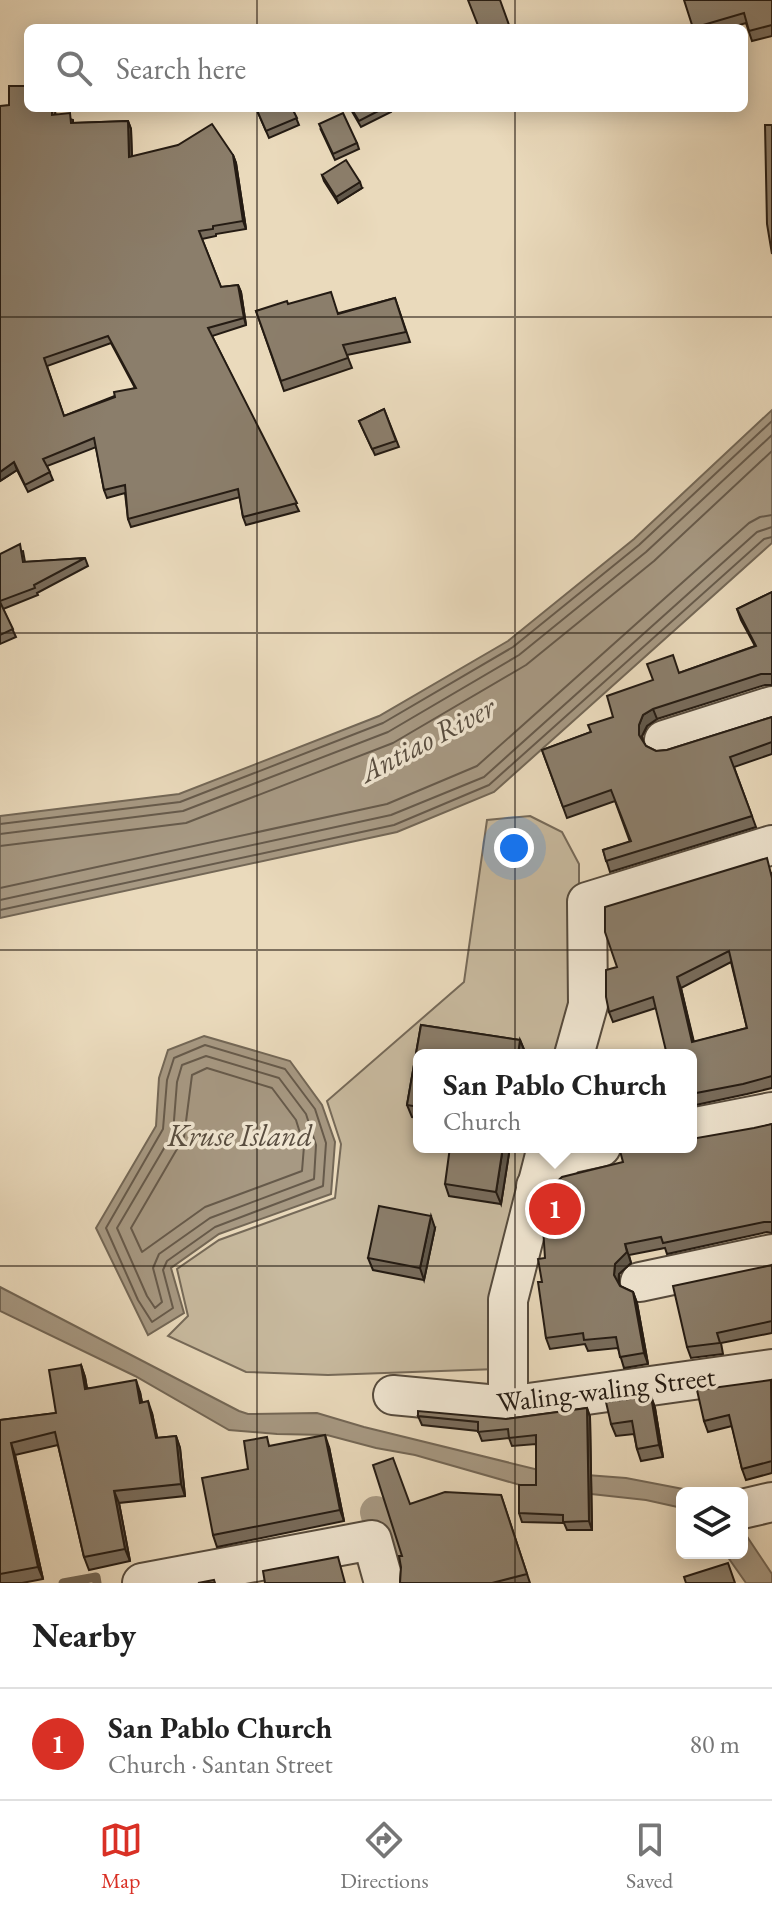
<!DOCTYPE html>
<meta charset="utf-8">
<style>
:root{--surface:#fff;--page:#f6f6f6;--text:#222;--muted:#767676;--line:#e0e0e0;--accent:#d93025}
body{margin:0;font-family:"EB Garamond",serif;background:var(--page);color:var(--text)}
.controls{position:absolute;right:24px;bottom:24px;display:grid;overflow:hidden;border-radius:12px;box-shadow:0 4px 20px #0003}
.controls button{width:72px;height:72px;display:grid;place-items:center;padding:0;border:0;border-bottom:2px solid var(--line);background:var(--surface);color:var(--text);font:40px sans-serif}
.you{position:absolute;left:514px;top:848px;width:28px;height:28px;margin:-20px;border:6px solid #fff;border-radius:50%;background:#1a73e8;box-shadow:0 0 0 12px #1a73e833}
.badge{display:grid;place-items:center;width:52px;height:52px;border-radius:50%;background:var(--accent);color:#fff;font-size:26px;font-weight:700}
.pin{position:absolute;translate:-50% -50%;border:4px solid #fff;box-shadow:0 2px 8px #0006}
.popup{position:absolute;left:413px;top:1049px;width:284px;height:104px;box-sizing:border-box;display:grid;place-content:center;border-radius:12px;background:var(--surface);filter:drop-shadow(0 2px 6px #0005);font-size:26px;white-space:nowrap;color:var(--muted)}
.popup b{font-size:30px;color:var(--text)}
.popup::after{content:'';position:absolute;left:50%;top:100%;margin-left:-16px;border:16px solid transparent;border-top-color:var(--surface)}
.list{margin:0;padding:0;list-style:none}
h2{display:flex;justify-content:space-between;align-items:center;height:104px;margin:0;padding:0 32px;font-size:34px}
h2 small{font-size:26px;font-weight:400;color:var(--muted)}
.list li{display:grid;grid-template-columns:52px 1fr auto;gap:24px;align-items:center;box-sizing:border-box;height:112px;padding:0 32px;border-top:2px solid var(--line)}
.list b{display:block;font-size:30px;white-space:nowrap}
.list p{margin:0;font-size:26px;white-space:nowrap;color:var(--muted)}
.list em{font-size:26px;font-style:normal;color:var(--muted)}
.icon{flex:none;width:44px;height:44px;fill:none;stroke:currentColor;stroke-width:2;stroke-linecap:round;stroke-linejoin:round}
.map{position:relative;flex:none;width:772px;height:1583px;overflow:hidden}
.search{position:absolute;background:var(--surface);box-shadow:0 4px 20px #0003;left:24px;right:24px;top:24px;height:88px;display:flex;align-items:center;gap:20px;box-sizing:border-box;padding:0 28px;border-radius:12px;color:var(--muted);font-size:30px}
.sheet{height:216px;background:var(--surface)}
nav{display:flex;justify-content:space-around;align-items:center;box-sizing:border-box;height:112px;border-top:2px solid var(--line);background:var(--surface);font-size:22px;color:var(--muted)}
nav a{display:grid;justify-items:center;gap:4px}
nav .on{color:var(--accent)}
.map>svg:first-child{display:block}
.green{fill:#c8ba9f;stroke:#766a59;stroke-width:2}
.water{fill:#a79983;stroke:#736756;stroke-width:2}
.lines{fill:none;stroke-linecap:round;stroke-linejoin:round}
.shore{stroke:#665a4b;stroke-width:2}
.stream{stroke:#736756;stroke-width:9}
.canal{stroke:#a79983;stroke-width:32}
.minor-casing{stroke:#564b3d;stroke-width:42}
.minor{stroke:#f1e7d3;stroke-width:38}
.wall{fill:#786c5c;stroke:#241b13;stroke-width:2;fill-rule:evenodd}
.shaded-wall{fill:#61584b;stroke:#241b13;stroke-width:2}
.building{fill:#8b7e6b;stroke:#241b13;stroke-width:2;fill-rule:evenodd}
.grid{fill:none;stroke:#241b13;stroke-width:2;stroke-opacity:0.55}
.labels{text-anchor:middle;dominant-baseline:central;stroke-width:7;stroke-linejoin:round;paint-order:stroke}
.street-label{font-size:28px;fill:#241b13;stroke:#f1e7d3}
.water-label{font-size:30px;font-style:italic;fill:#584d40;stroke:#f1e7d3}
</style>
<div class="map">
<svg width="772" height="1583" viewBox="0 0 772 1583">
<rect width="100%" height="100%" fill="#eadabc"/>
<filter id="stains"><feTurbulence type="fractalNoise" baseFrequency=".0025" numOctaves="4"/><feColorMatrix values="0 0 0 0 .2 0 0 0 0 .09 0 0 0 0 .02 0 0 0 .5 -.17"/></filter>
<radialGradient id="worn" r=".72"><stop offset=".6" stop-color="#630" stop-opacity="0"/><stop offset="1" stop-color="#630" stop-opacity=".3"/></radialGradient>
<path class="green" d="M530,816L562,832L579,864V901L564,1055H419V1147H539L497,1369L328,1375L246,1372L168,1336L188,1316L177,1269L219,1240L335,1198L341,1144L327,1101L464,982L487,820Z"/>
<g class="water">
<path d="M772,410V543L494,792L397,832L0,918V816L179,794L379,716L508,641L634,539Z"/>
<path d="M204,1036L290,1061L322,1105L335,1142L331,1194L219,1234L171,1268L184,1313L148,1335L96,1228L156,1126L159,1078L168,1050Z"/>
<path d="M0,1287L239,1411L248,1414L317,1413L364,1427L547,1472L626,1478L704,1493H682V1508L646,1500L527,1487L415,1455L376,1448L327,1435L277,1434L229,1430L135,1376L0,1311Z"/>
<path d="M742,1529L772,1574V1583H746L725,1553H742Z"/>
</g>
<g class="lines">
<g class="shore">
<path d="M0,824L180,802L383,723L513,647L639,545L772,421"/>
<path d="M0,834L183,811L388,732L519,655L646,552L772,435"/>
<path d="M0,846L186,823L393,743L526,665L654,561L772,451"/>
<path d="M0,888L387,804L477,766L749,523L760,517L772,515"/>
<path d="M0,900L391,815L484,777L757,532L772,527"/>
<path d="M0,910L394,825L489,785L764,539L772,537"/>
<path d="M205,1045L285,1069L315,1109L326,1143L323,1186L215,1227L167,1261L163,1270L173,1308L152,1322L138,1300L106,1228L163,1129L167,1080L174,1058Z"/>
<path d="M206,1056L279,1078L306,1114L316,1145L314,1179L210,1218L159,1254L153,1268L162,1302L155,1308L147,1296L117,1228L173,1133L177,1082L182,1065Z"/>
<path d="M207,1068L272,1088L296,1120L304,1146L302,1171L205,1207L142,1252L131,1228L184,1137L192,1075Z"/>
</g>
<path class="stream" d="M63,1583L96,1577L97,1583"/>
<path class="canal" d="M376,1512L390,1565"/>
<defs>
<g id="minor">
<path d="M664,740L772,706"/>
<path d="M574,1055L588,1005L587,902L772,845"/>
<path d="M691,1128L772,1112"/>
<path d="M536,1186L568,1154L601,1147"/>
<path d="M640,1282L772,1254"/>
<path d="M393,1395L508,1406L772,1369"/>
<path d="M508,1406V1300L547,1147"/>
<path d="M742,1509L772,1502"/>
<path d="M142,1583L372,1540L384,1583"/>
</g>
</defs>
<use href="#minor" class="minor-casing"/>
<use href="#minor" class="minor"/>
</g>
<g class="wall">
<path d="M772,0V36L752,41L746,23L729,28H693Z"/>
<path d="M0,106L56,108L55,114L73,120V123L128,121L131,129L132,157L233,155L236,163L246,229L216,234V236L202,239L221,287L238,285L241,292L246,325L212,336L299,511L246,525L243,517L240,497L131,527L128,519L125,493L107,498L104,490L96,447L47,466L53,480L28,492L17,470L0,481ZM111,343L135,388L64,416L47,366Z"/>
<path d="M256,108H292L299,125L269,138Z"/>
<path d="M350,108H390L391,112L361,127Z"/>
<path d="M321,130L357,143L359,149L335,160Z"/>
<path d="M322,175L362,188L338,203L324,181Z"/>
<path d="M395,298L410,342L347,355L352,368L284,391L256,311L288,304L339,313Z"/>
<path d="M384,409L399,447L375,455L359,421Z"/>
<path d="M23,551L25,562L85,558L88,566L37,593L38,595L3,609L16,637L0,644V554Z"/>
<path d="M772,592V685H765L657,719L647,726L642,736L643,741L646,746L656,751L667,750L772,717V754L734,767L756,827L610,872L603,850L630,842L615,801L567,818L542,750L591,732L679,673L755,646L741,620L737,609Z"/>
<path d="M772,873V1088L747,1094L691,1106V1055L656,1008L613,1022L609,1012L617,967ZM731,962L747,1028L694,1042L681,988Z"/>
<path d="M421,1025L520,1040L525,1052L524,1055H419V1118L412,1117L407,1105Z"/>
<path d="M772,1124V1233L767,1232L667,1254L665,1248L629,1255L631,1263L619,1274V1283L620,1286L633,1292L637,1303L648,1364L624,1368L618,1348L588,1351L585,1344L550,1349L546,1338L542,1282L545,1258L691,1147Z"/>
<path d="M510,1147L501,1204L449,1196L445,1184Z"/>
<path d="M435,1228L424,1280L373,1270L368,1258Z"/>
<path d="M772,1265V1333L721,1343L723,1354L691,1358L687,1347Z"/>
<path d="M81,1365L85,1377L87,1388L140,1392L142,1402L152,1413L157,1438L176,1436L180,1448L185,1496L119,1503L130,1561L89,1570L84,1557L58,1445L15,1455L43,1579L22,1583H0V1420L56,1413Z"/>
<path d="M772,1380V1473L746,1480L742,1469L732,1426L708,1432L704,1421Z"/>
<path d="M651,1396L655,1408L663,1457L641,1461L637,1449L634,1434L616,1436L611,1424Z"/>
<path d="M587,1408L590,1417L592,1530H567L564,1523L522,1522L519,1513L536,1485V1444L512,1446L509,1438L482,1441L478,1431L422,1425L418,1416L506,1419Z"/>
<path d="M270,1446L329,1447L344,1521L217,1547L213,1535L248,1469Z"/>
<path d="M501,1495L530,1583H400L402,1556L410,1504Z"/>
</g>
<g class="shaded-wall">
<path d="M128,121L131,129L132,165L129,157Z"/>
<path d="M233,155L236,163L246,229L243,221Z"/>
<path d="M360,182L362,188L338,203L336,197Z"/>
<path d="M238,285L241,292L246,325L244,318Z"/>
<path d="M14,462L17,470L0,481V472Z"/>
<path d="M653,709L657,719L647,726L642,736L643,746L639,735V725L643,715Z"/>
<path d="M677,977L681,988L696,1053L692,1042Z"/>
<path d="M520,1040L525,1052L524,1055H518Z"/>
<path d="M503,1147H510L501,1204L496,1192Z"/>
<path d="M431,1216L435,1228L424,1280L420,1268Z"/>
<path d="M625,1244L631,1263L619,1274L618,1286L614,1275L615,1264Z"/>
<path d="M633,1292L637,1303L648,1364L644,1353Z"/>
<path d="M81,1365L85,1377L89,1401L85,1389Z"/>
<path d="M136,1380L140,1392L144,1415L140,1403Z"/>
<path d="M651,1396L655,1408L663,1457L659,1445Z"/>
<path d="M148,1401L152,1413L160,1450L156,1438Z"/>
<path d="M587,1408L590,1417L592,1530L589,1521Z"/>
<path d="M325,1435L329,1447L344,1521L340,1510Z"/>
<path d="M176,1436L180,1448L185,1496L181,1484Z"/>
<path d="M11,1443L15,1455L43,1579L38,1567Z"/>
<path d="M114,1491L119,1503L130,1561L125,1549Z"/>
</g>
<g class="building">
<path d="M468,0H500L509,25L503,28H479Z"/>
<path d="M684,0H772V25L749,31L744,13L693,28Z"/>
<path d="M28,66V108H52V115L70,113L71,123L128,121L129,157L178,145L212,124L233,155L243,221L213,226V229L199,231L221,287L238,285L244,318L208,328L297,503L243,517L238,489L128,519L125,485L104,490L94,438L43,459L50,472L25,485L14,462L0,472V106L9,105V86H26ZM108,336L136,388L114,392L115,397L64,416L44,358Z"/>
<path d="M256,108H292L297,118L266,131Z"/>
<path d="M351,108H384L359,121Z"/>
<path d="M343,113L357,143L333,154L319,124Z"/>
<path d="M765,125H772V254L767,224Z"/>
<path d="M346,160L360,182L336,197L322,175Z"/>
<path d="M331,292L338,314L395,298L406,332L343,345L348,358L281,381L256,311L287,301L288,304Z"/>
<path d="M384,409L396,441L372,449L359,421Z"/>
<path d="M20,544L23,562L85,558L34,585L35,588L0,601V554Z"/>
<path d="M772,592V674H761L653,709L643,715L639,725V735L646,746L656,751L667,750L772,717V742L730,757L752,816L606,861L603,850L631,841L611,790L563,807L542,750L591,732L588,725L613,717L607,696L653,680L647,664L673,655L679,673L756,646L737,609Z"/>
<path d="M0,602L13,629L0,635Z"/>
<path d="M767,858L772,878V1076L743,1084L691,1094V1055H667L653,997L609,1012L606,997V970L617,967L605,932V907ZM729,951L747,1028L692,1042L677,977Z"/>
<path d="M421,1025L520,1040L518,1055H419V1107L407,1105Z"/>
<path d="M772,1124V1222H764L663,1243L661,1237L625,1244L627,1252L615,1264L614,1275L620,1286L633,1292L644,1353L620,1357L616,1337L584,1340L583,1333L546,1338L538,1282H542L538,1259L545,1258L543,1227L553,1185L562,1177L623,1162L619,1147H691V1139L754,1128Z"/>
<path d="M450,1147H503L496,1192L445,1184Z"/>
<path d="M379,1206L431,1216L420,1268L368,1258Z"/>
<path d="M772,1265V1321L717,1333L720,1343L687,1347L673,1286Z"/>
<path d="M81,1365L85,1389L136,1380L140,1403L148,1401L156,1438L176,1436L181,1484L114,1491L125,1549L84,1557L55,1432L11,1443L38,1567L0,1574V1420L56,1413L49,1370Z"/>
<path d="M771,1380L772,1461L742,1469L729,1415L704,1421L697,1390Z"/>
<path d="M651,1396L659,1445L637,1449L632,1421L611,1424L606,1402Z"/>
<path d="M587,1408L589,1521L563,1522V1515L519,1513V1485H536V1435L509,1438L508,1429L478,1432V1422L418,1416V1411L506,1419Z"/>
<path d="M325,1435L340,1510L213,1535L202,1478L248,1469L244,1441L267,1437L269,1446Z"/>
<path d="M393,1458L410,1504L445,1492L501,1495L527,1574L492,1583H400L401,1567L399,1556H402L373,1465Z"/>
<path d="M338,1557L345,1583H265L263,1571Z"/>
<path d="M728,1563L735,1583H686L684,1577Z"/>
<path d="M214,1580L215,1583H198Z"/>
</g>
<path class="grid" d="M257,0V28M515,0V28M257,108V1583M515,108V1583M0,317H772M0,633H772M0,950H772M0,1266H772"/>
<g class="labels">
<g class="street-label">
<text transform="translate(606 1389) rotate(-7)">Waling-waling Street</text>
</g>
<g class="water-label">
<text transform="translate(427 739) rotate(-28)">Antiao River</text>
<text x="240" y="1135">Kruse Island</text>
</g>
</g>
<rect width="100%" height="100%" filter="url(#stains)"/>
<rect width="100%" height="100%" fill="url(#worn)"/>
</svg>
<div class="controls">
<button><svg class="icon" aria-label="layers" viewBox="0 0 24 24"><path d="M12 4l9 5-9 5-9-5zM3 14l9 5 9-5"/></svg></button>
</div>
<div class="you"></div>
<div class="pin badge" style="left:555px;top:1209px">1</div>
<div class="popup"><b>San Pablo Church</b>Church</div>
<div class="search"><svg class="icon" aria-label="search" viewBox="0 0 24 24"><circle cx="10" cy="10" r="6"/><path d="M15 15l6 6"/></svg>Search here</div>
</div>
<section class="sheet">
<h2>Nearby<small></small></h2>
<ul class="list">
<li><span class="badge">1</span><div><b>San Pablo Church</b><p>Church · Santan Street</p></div><em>80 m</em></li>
</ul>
</section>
<nav>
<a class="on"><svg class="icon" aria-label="map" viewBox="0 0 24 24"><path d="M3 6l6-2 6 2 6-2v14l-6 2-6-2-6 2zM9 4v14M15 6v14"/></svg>Map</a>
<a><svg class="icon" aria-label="directions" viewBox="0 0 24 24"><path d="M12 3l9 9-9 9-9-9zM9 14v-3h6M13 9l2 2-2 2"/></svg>Directions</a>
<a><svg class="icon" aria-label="saved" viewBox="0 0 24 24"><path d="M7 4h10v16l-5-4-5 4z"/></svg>Saved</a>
</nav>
